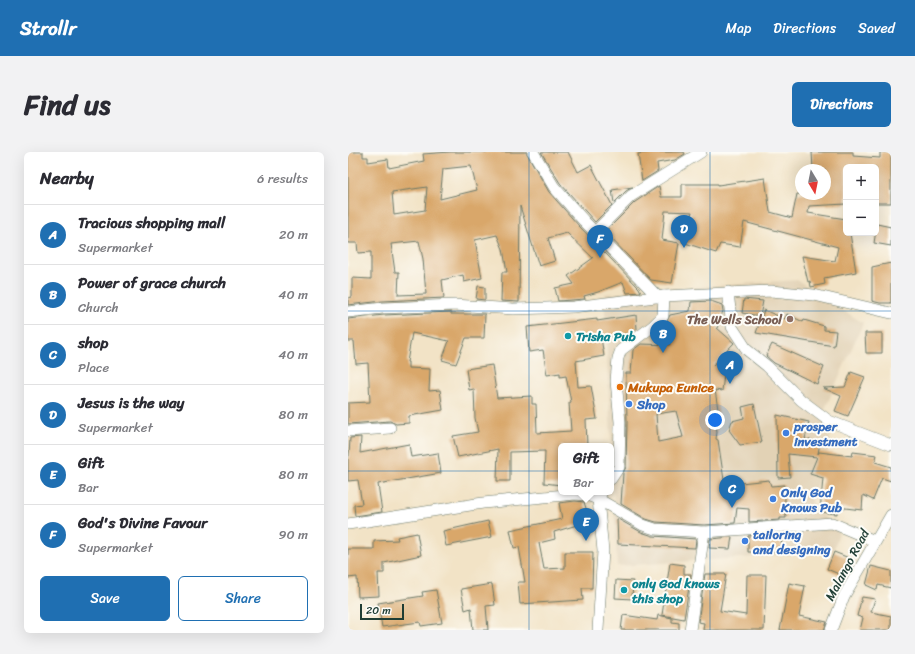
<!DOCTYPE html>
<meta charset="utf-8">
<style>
:root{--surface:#fff;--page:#f2f2f3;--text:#2b2b33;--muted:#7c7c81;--line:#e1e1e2;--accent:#1f6fb2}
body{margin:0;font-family:Sriracha,sans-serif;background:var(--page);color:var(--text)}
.controls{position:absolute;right:12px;top:12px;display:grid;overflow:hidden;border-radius:6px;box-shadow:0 4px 16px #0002}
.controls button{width:36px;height:36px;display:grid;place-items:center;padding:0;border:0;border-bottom:1px solid var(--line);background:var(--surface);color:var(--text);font:20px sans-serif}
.compass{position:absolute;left:447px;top:12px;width:36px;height:36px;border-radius:50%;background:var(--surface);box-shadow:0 4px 16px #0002;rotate:170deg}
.scale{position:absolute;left:12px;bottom:10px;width:44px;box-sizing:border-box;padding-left:4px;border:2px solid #1f3d34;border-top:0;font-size:11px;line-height:14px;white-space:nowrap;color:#1f3d34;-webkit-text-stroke:3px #fdfcf7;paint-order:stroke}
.you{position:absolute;left:367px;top:268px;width:14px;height:14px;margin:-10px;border:3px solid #fff;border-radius:50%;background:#1a73e8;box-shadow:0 0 0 6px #1a73e833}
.badge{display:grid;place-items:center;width:26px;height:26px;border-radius:50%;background:var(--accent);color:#fff;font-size:13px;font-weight:700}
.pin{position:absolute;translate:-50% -33px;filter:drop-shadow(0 1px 2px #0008)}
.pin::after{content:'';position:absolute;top:21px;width:14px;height:12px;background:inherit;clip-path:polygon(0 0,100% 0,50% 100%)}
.popup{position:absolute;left:210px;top:291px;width:56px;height:52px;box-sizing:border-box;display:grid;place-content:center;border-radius:6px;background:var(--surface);filter:drop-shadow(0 1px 3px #0005);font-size:13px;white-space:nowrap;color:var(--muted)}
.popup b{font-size:15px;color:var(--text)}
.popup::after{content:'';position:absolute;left:50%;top:100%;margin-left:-8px;border:8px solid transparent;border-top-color:var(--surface)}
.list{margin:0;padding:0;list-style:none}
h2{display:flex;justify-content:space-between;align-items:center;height:52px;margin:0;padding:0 16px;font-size:17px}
h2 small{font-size:13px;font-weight:400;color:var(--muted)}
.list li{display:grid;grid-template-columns:26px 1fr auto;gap:12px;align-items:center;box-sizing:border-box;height:60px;padding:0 16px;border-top:1px solid var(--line)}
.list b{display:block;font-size:15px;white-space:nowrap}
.list p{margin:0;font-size:13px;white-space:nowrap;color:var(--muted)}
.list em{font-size:13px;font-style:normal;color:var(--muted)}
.actions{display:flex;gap:8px;padding:12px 16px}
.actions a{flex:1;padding:9px 0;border:1px solid var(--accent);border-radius:6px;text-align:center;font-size:14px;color:var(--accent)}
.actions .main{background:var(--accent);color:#fff}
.map{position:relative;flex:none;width:543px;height:478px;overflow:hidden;border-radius:6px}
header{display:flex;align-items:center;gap:24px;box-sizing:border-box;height:56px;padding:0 20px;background:var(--accent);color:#fff}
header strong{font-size:19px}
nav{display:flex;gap:22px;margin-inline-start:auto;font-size:14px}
.intro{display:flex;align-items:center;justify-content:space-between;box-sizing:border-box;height:96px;padding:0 24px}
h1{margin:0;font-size:28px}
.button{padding:10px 18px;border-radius:6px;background:var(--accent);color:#fff;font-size:14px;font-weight:700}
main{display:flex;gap:24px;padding:0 24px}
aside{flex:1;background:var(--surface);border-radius:6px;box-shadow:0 4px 16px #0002}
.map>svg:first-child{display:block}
.built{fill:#e2d2b5}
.building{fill:#d9a76b;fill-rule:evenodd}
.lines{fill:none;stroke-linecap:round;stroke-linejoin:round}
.minor-casing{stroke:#697767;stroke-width:12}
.minor{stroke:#fff;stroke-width:11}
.grid{fill:none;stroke:#1f6fb2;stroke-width:1;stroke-opacity:0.55}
.education-dot{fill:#8d6e63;stroke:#fdfcf7;stroke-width:1.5}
.culture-dot{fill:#0f9aa8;stroke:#fdfcf7;stroke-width:1.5}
.food-dot{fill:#e8710a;stroke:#fdfcf7;stroke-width:1.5}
.shop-dot{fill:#3f7fe0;stroke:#fdfcf7;stroke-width:1.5}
.labels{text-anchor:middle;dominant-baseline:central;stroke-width:4;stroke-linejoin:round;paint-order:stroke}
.education-label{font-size:13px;font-weight:bold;fill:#785e54;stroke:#fdfcf7;text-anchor:end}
.culture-label{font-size:13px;font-weight:bold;fill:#0d838f;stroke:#fdfcf7;text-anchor:start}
.food-label{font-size:13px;font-weight:bold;fill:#c56008;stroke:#fdfcf7;text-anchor:start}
.shop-label{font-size:13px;font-weight:bold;fill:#366cbe;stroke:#fdfcf7;text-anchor:start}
.street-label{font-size:13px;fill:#1f3d34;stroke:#fdfcf7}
</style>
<header>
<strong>Strollr</strong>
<nav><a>Map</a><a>Directions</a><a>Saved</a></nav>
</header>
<div class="intro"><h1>Find us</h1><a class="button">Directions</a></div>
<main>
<aside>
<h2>Nearby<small>6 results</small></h2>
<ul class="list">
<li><span class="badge">A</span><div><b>Tracious shopping mall</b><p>Supermarket</p></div><em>20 m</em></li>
<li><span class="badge">B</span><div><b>Power of grace church</b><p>Church</p></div><em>40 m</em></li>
<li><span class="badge">C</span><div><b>shop</b><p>Place</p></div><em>40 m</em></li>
<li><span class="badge">D</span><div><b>Jesus is the way</b><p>Supermarket</p></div><em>80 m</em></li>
<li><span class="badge">E</span><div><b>Gift</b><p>Bar</p></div><em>80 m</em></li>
<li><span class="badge">F</span><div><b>God's Divine Favour</b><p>Supermarket</p></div><em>90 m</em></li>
</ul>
<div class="actions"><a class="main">Save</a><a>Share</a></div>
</aside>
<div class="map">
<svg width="543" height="478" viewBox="0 0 543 478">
<rect width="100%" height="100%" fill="#fdfcf7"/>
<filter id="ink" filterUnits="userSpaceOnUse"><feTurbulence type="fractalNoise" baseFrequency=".025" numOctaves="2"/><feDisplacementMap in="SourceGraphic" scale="8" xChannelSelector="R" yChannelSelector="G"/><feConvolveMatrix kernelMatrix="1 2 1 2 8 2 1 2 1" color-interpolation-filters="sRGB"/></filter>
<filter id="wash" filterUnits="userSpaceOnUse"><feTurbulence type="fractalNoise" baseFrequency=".012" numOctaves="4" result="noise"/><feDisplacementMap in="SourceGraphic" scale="16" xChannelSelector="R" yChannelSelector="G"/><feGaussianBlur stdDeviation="0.9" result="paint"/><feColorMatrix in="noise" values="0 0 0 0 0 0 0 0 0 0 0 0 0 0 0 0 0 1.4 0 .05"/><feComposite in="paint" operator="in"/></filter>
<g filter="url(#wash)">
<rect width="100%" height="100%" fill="#f2e3c6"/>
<path class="built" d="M449,128L515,171L476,259L483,290L463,350L491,381L485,400L269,414L256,142Z"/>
<g id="blocks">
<g class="building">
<path d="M0,0H15V5H20V10L40,7L41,16L76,9L75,2L102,0H178L201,40L231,74L291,136L293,140L279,141L275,130L250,140L236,144L237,147L210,149L207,136L226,132L220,124L245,106L219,81L200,86L207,109L191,114L172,54L171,150L153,149L154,120H159L155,97L149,83L127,88L134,126L116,130L115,123L94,128L96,146L35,149L0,153V146L4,145V126L23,127V100L10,101L9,91H0ZM123,14L129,38L92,47L95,17ZM79,35L77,58L46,63L44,40ZM71,89L75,107L78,142L50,143L51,120H47L43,92Z"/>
<path d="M193,0H220L230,20L243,13L264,53L247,70L212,31Z"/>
<path d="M303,0H336L337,2L327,8L309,11L310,19L294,29L290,2Z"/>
<path d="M464,0H505V4L532,6V0H543V51H528V15H498V52L461,54L460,61L498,67V81H502L508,120L476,126L477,132L463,135L462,129L460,130L454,104L487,109L490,95L396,70L392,95L372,92L368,101L334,90L344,60L317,59L314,88L331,91L324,131L303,128L257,80L287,50L311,34L313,45H334V32H370V33L417,26L422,60L444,66L449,42H477V18H465Z"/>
<path d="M285,35L278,39L266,51L264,38Z"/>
<path d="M529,72L543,75V94L526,91Z"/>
<path d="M543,111V151H532L524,149V115Z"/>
<path d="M130,134L137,135V148L128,147Z"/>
<path d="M396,147L415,149L412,164L394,161Z"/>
<path d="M363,149L374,153L375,159L369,176L386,191L365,213L377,214L374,239L367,238L371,264L366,258L369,280L368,287L370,288L376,328L382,327L383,332L421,328L423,334L436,333L438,366H432V368L401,370V357L389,356L387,371L356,373L308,370L298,367L273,352L275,321L278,315L279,270L278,221H283L285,198L293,192L322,193L318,171L322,163L342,159L343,150ZM328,259L335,285L310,290L308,262Z"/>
<path d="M416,158L437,167L439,162L455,170L456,168L476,174V178L488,179L486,194L408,181Z"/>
<path d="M103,160V162H137L136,186H118L108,212L94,208L101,189L64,181L59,210H60V216L82,217L81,239L92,238L95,258L61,264V271L48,272L42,269L0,272V251L22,250L20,211L8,212L6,189H0V167L36,163Z"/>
<path d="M288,163L289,177L284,181L253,186L256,204L228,209L230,235L243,234L249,267L238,268L239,294H213V333L196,331L197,299L162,300V329H149L150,297L110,305L105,284L130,280L127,266L126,237L121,238L118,217L144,213L149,246L184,244V252H188L189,281L223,279L221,251L223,250L218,224L212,225V221L199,223L195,198L181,200L179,175L249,167V169Z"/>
<path d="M517,181H534V201H518Z"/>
<path d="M424,192L476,215L469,232L426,211L418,204Z"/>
<path d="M503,220L517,225L500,264L487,259L493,244L475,236L497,235Z"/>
<path d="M406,252L414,290L392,293L381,278L384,269L396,266L394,255Z"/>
<path d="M429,263L461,270L457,287L472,290L470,302L471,300L504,304L505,300L529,303L527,310L543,315V329L534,326L525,348L515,343L514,358L489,355V362L472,360L475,326L462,322L469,305L440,302L442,325L430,326Z"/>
<path d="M13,285L12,301L61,292L63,305L90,301L93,321L30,332L34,360L7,364L6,353L14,352L10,328L0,329V305L1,304L2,286Z"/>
<path d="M227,349L236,350L242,369L206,380L207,387L191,391L196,417L217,416V400H245L244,436H234L235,448L172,452L170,430H177L171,395L166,396L162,378L214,367L211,351Z"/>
<path d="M269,367H270L293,380L305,384L348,387L347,396L270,392Z"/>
<path d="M140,369L144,385L98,394L95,379Z"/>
<path d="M69,381L73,403L36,411V421H30L31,444L10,445L9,425L0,426V397H26V389L50,388L49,385Z"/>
<path d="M433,382L434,400L411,401L410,400H400V384Z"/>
<path d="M384,385L382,397L361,396L362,387Z"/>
<path d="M486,400L501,406L493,423L479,417Z"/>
<path d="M322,411L336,413V422H343L336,467L314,463Z"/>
<path d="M523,414L543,419V436L530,433L529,438L518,433Z"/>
<path d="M357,422H378L372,459L398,463L399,423H418L416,478H355L356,471L350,470Z"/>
<path d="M268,428L285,429L284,447L267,446Z"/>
<path d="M441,431L457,434L451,464L479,470L476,478H432Z"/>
<path d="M144,432L147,453L138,454L140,478H125L123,456L117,458L113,437Z"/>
<path d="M88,438L94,471L73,474L72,470L34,475L30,451L75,444L74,440Z"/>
<path d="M514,445L527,447L523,460L543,464V478H512L515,466L509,464Z"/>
<path d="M275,463L309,468L310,463L324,466V470L331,471V478H273Z"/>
</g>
</g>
</g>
<g filter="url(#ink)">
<use href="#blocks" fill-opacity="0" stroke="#697767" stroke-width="1"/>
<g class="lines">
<defs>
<g id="minor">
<path d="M185,0L206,35L236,69L310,145"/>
<path d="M247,80L283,44L353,0"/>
<path d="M380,140L384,175L399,198L419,214L453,248L481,269L543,293"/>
<path d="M0,160L35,156L107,153L165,157L198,156L225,155L316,144L423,139L466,143L543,161"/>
<path d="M0,279L42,276"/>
<path d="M263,327L271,315L272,270L268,229L270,206L273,198L305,174L315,164L316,144"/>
<path d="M0,372L135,351L227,342L239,343L250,347L295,373L307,377L356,380L484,371L527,389"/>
<path d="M250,478L255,399L250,347L254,340"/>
<path d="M342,478L356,380"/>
<path d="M483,478L496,444L543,363"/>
</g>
</defs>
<use href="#minor" class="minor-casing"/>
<use href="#minor" class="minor"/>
</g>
</g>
<path class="grid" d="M181,0V478M362,0V478M0,159H543M0,319H543"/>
<circle class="education-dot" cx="442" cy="167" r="4"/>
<g class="culture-dot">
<circle cx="220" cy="184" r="4"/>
<circle cx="276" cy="438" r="4"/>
</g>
<circle class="food-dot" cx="272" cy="235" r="4"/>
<g class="shop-dot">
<circle cx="281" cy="252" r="4"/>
<circle cx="438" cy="281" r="4"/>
<circle cx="425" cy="347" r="4"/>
<circle cx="397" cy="389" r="4"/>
</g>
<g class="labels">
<g class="education-label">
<text x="434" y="167">The Wells School</text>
</g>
<g class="culture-label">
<text x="228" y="184">Trisha Pub</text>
<text x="284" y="431">only God knows<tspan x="284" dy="15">this shop</tspan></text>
</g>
<g class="food-label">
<text x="280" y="235">Mukupa Eunice</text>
</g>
<g class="shop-label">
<text x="289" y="252">Shop</text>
<text x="446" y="274">prosper<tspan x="446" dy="15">investment</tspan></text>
<text x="433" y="340">Only God<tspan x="433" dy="15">Knows Pub</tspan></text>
<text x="405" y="382">tailoring<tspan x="405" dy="15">and designing</tspan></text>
</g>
<g class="street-label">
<text transform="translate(499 413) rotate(-62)">Malango Road</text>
</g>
</g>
</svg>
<div class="controls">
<button>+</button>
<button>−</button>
</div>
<svg class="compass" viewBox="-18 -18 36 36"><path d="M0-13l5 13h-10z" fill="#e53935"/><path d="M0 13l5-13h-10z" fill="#7c7c81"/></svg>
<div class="scale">20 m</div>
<div class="you"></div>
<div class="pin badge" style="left:382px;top:232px">A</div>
<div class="pin badge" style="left:315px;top:201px">B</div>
<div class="pin badge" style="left:384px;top:356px">C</div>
<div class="pin badge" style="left:336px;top:96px">D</div>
<div class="pin badge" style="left:238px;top:389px">E</div>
<div class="popup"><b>Gift</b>Bar</div>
<div class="pin badge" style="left:252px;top:106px">F</div>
</div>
</main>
